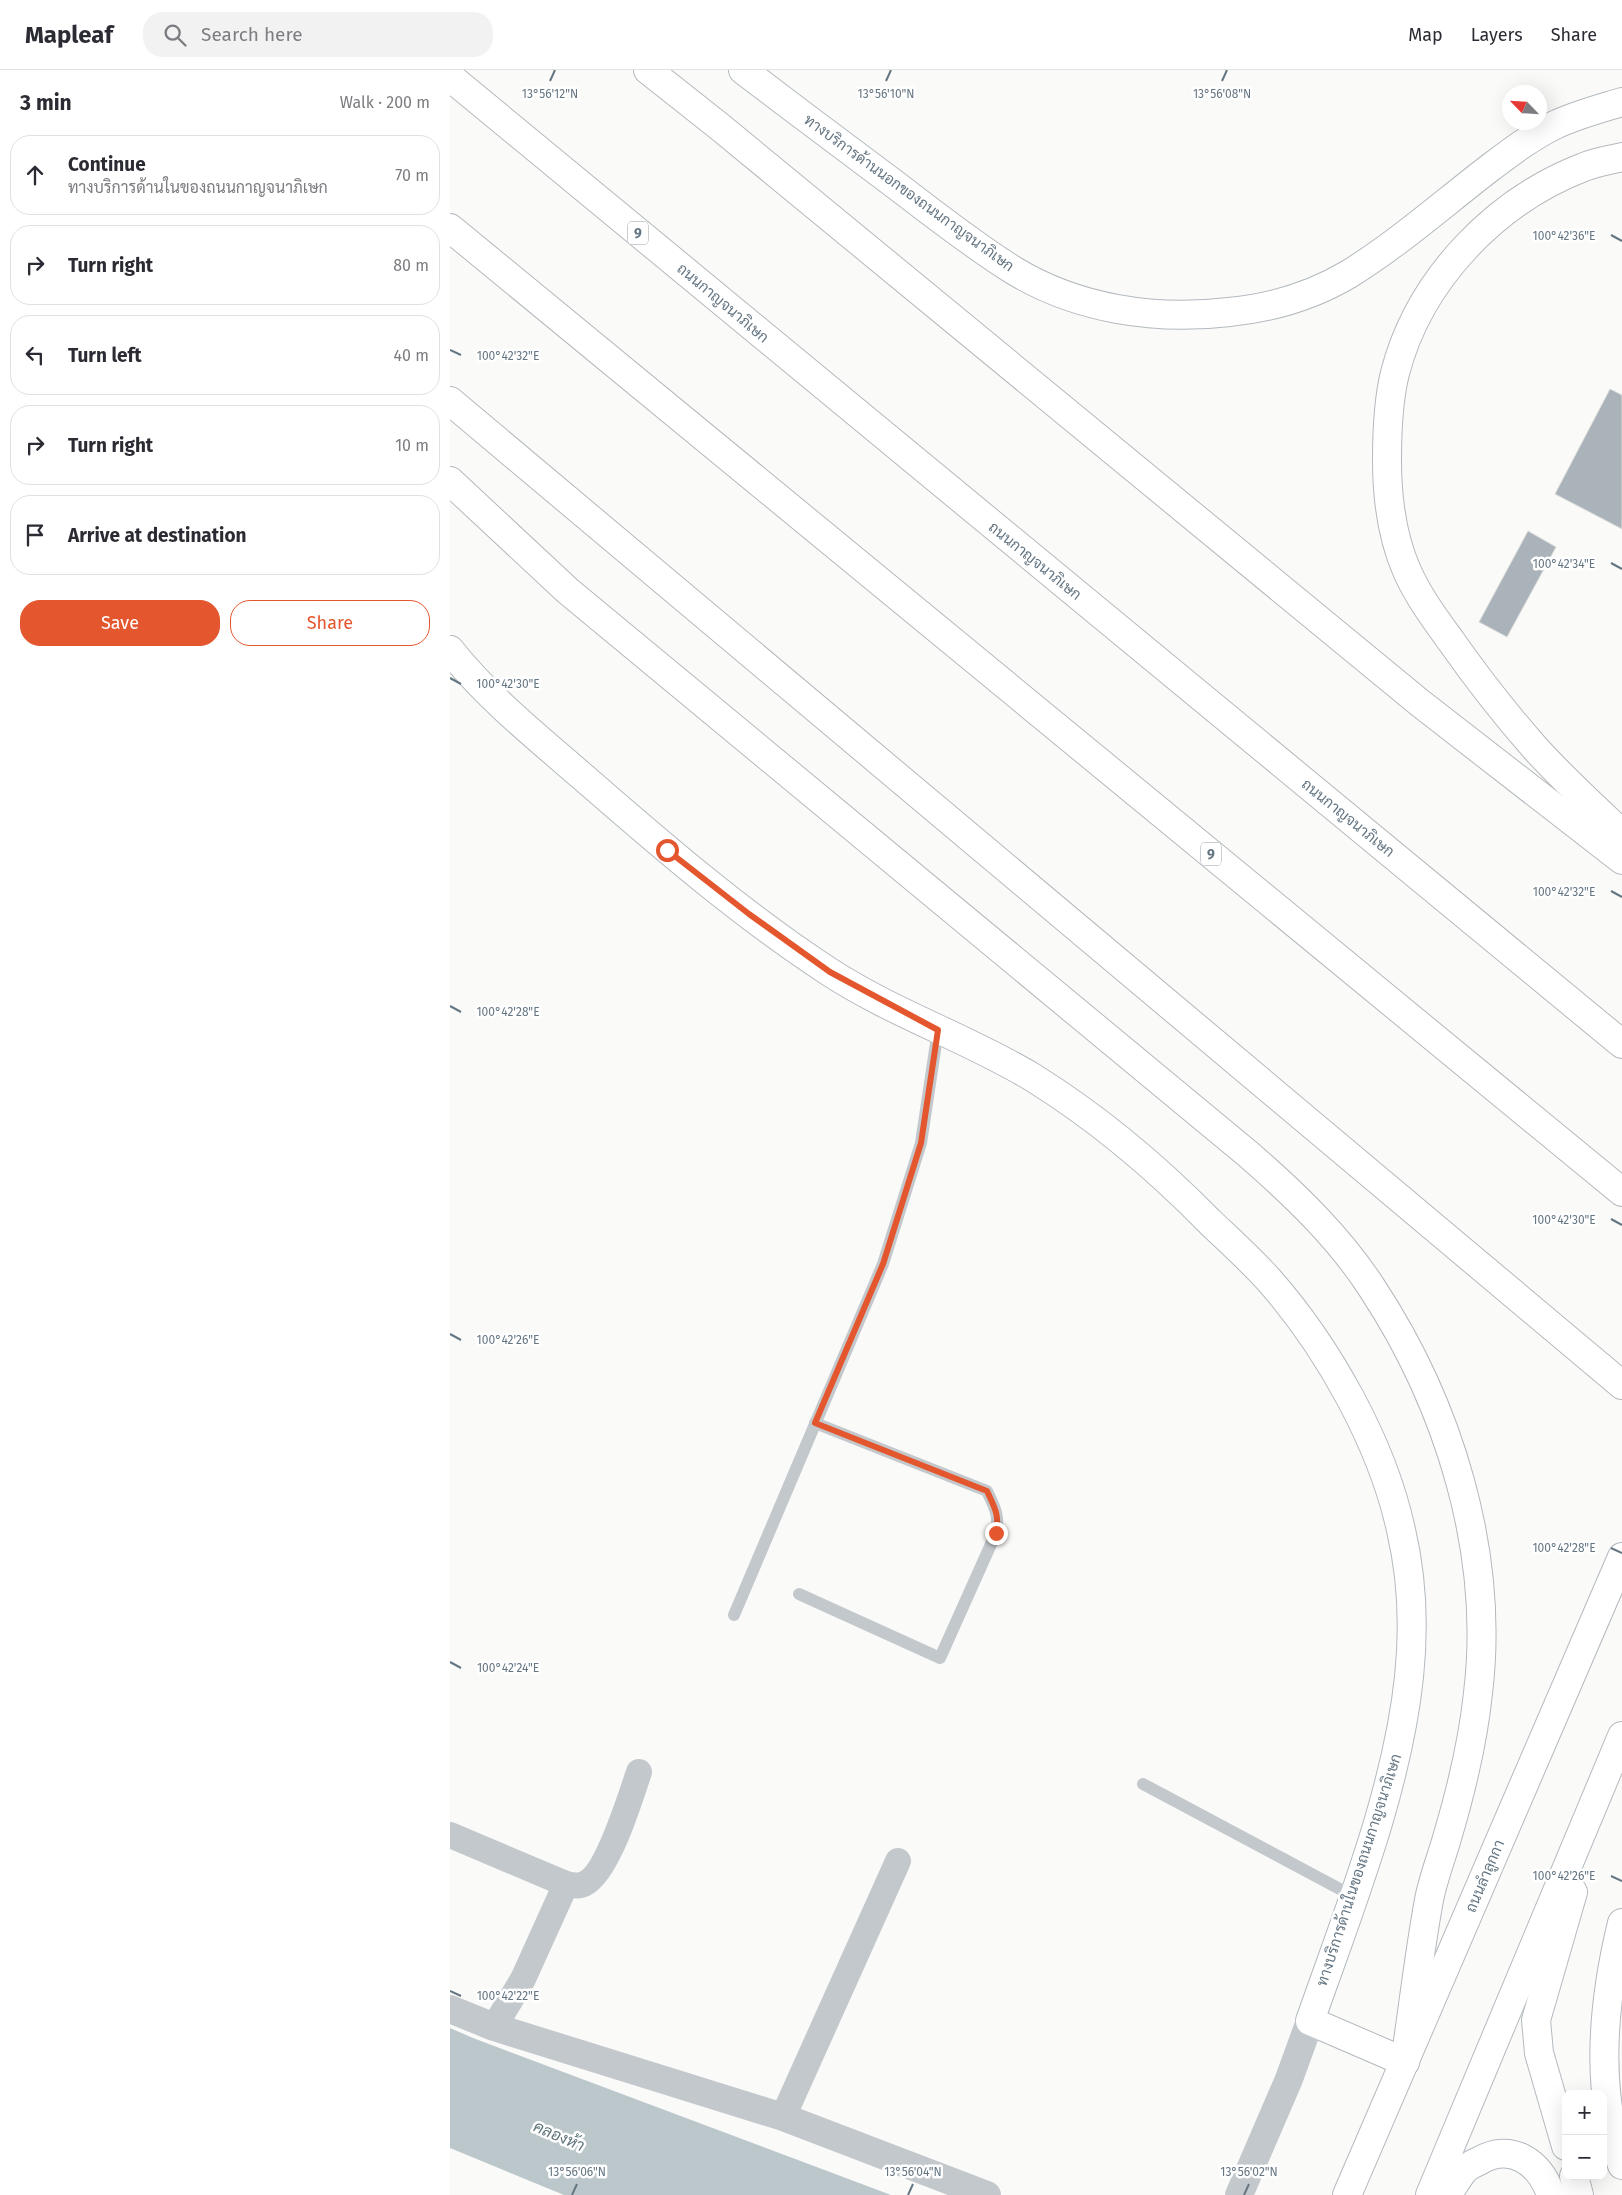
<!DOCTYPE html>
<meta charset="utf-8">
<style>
:root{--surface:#fff;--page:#f2f2f3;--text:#2b2b33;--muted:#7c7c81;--line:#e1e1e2;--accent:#e4572e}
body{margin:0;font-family:"Fira Sans",Sarabun,sans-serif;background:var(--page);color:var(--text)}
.controls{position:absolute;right:15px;bottom:15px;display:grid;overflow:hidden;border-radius:10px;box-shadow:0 5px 20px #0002}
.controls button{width:45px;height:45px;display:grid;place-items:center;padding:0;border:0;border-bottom:1px solid var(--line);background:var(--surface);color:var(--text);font:25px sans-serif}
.compass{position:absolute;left:1052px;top:15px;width:45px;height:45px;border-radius:50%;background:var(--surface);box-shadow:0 5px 20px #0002;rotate:295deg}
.stop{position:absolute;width:15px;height:15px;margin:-11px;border:4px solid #e4572e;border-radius:50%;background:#fff}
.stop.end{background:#e4572e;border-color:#fff;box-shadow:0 1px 5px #0008}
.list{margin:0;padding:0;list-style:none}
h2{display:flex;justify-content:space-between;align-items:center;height:65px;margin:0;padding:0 20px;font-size:21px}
h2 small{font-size:16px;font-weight:400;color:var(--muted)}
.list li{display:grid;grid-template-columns:32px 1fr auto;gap:15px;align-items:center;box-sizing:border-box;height:80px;margin:0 10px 10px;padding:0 10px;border:1px solid var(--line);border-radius:20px}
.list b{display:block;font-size:19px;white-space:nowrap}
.list p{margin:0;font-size:16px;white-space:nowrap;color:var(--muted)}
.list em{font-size:16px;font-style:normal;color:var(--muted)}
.actions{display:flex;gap:10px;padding:15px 20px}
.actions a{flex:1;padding:11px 0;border:1px solid var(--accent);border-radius:20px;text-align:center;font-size:18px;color:var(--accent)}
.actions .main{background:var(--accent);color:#fff}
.icon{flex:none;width:28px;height:28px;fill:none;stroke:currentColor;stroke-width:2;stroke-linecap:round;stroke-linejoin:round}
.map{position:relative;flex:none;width:1172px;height:2125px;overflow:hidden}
header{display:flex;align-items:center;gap:30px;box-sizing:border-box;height:70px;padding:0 25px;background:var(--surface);border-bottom:1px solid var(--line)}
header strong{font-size:24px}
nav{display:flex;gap:28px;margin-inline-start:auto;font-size:18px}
.search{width:350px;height:45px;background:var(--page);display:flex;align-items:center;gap:12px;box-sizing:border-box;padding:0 18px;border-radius:20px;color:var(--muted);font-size:19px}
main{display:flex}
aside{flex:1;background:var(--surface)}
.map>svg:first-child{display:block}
.water{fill:#bbc7cb}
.building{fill:#aab3b9;stroke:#dcdcda}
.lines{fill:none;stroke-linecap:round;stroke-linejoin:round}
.secondary-casing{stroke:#b3babf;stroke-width:30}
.motorway-casing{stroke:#b4b9bd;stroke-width:30}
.service{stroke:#c3c8cc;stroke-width:12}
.minor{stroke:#c3c8cc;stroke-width:26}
.tertiary{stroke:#c3c8cc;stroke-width:28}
.secondary{stroke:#fff;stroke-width:28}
.motorway{stroke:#fff;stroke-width:28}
.route{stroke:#e4572e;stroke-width:6}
.ticks{fill:none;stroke:#657683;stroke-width:2}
.labels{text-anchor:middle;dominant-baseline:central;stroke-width:5;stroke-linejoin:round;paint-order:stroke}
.shield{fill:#fff;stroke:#939fa8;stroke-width:1}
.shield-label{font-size:14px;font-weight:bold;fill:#657683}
.street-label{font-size:15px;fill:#657683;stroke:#fff}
.water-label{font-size:16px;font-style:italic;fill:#60757c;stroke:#fff}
.ticks-label{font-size:12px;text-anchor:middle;fill:#657683;stroke:#fff;stroke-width:5;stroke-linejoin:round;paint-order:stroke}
</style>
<header>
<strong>Mapleaf</strong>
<div class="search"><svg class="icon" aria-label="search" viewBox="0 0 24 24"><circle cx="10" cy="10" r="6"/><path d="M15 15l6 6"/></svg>Search here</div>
<nav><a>Map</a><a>Layers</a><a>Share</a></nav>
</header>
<main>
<aside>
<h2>3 min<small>Walk · 200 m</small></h2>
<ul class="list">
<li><svg class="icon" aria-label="ahead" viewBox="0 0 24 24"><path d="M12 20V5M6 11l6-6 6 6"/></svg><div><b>Continue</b><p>ทางบริการด้านในของถนนกาญจนาภิเษก</p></div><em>70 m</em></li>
<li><svg class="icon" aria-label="right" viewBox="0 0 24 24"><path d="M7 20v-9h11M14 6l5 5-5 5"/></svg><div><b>Turn right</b></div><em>80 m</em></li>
<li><svg class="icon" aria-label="left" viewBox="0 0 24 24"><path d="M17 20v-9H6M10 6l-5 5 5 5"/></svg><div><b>Turn left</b></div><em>40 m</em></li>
<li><svg class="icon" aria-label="right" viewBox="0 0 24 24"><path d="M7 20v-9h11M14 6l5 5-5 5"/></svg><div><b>Turn right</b></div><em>10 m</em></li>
<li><svg class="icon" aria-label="arrive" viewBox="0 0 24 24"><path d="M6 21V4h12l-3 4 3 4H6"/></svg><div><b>Arrive at destination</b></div></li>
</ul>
<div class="actions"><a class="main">Save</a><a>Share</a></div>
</aside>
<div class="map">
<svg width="1172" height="2125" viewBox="0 0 1172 2125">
<rect width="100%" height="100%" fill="#fafaf8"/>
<path class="water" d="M0,1958L23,1968L441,2125H114L0,2078Z"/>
<g class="building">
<path d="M1160,319L1172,325V459L1105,424Z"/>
<path d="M1078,461L1106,477L1057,567L1029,552Z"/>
</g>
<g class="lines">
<defs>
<g id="secondary">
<path d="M293,0C344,39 396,78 447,116C485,145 523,175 563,200C627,239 705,251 779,242C820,238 862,226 899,204C949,173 994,133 1041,97C1061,82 1082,66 1105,55C1126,45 1149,39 1172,32"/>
<path d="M0,580C38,628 87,667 133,707C211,775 291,844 378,901C442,943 517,968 582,1007C648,1048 706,1097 760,1152C780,1171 801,1190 819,1210C878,1277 932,1373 951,1460C962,1507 964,1560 959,1607C947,1722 898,1842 860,1951L955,1992"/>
<path d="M1116,2076L1089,1983L1086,1950L1123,1822"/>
<path d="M1124,2106L1129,2125"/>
<path d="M897,2125L1172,1487"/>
<path d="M980,2125L1172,1666"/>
<path d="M997,2125C1003,2117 1008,2107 1015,2099C1019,2096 1024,2093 1029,2091C1061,2072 1090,2092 1101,2125"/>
</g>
<g id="motorway">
<path d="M198,0L270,57L970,633L1172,790"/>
<path d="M0,7L1172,974"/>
<path d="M1172,87C1160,90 1146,92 1134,97C1045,131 969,210 945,303C938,331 937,361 937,390C937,426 942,467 957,501C968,526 985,549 1001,571C1027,608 1055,644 1085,678C1112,708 1143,736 1172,764"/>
<path d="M0,158L1172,1122"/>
<path d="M0,331L1172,1315"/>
<path d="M0,411L118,521L798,1084C844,1124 889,1167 922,1218C999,1335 1045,1483 1028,1623C1023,1672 1011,1721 997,1768C991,1789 983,1809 979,1830C969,1884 963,1938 955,1992"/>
<path d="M1172,1853C1153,1931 1144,2018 1172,2095"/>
</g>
</defs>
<use href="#secondary" class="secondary-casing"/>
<use href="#motorway" class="motorway-casing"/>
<g class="service">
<path d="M349,1524L490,1588L546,1463C550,1446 544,1436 537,1421L365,1353"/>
<path d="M284,1545L433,1194L471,1073L488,960"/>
<path d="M693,1714L903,1826"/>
</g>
<g class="minor">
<path d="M0,1765L116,1814L73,1909L44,1957"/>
<path d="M116,1814C120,1815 127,1816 131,1815C156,1810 181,1725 189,1702"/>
<path d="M333,2047L448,1791"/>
</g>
<g class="tertiary">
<path d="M0,1939L44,1957L333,2047L537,2125"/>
<path d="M789,2125L839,2009L860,1951"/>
</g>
<use href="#secondary" class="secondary"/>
<use href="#motorway" class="motorway"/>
</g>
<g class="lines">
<path class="route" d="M217,780L299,844L380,902L488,960L471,1073L433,1194L365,1353L537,1421C544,1436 550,1446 546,1463"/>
</g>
<path class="ticks" d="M100,11L105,0M436,11L441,0M772,11L777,0M1161,165L1172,171M0,280L11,285M1161,493L1172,499M0,608L11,614M1161,821L1172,827M0,936L11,942M1161,1149L1172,1155M0,1264L11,1270M1161,1478L1172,1483M0,1592L11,1598M1161,1806L1172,1811M0,1921L11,1926M122,2125L127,2114M458,2125L463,2114M794,2125L799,2114"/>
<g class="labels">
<g class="shield">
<rect x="178" y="151.5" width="20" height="23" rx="4"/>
<rect x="751" y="772.5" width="20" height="23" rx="4"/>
</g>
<g class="shield-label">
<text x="188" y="163">9</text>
<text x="761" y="784">9</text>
</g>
<g class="street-label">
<text transform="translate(459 123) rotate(36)">ทางบริการด้านนอกของถนนกาญจนาภิเษก</text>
<text transform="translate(273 233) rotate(40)">ถนนกาญจนาภิเษก</text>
<text transform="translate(585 491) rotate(39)">ถนนกาญจนาภิเษก</text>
<text transform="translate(898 748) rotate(39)">ถนนกาญจนาภิเษก</text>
<text transform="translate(909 1800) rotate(-72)">ทางบริการด้านในของถนนกาญจนาภิเษก</text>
<text transform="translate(1035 1806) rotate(-67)">ถนนลำลูกกา</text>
</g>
<g class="water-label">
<text transform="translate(109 2066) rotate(23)">คลองห้า</text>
</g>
</g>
<g class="ticks-label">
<text x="100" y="28">13°56'12"N</text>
<text x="436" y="28">13°56'10"N</text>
<text x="772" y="28">13°56'08"N</text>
<text x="1114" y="170">100°42'36"E</text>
<text x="58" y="290">100°42'32"E</text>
<text x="1114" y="498">100°42'34"E</text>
<text x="58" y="618">100°42'30"E</text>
<text x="1114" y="826">100°42'32"E</text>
<text x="58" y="946">100°42'28"E</text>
<text x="1114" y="1154">100°42'30"E</text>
<text x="58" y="1274">100°42'26"E</text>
<text x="1114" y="1482">100°42'28"E</text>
<text x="58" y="1602">100°42'24"E</text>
<text x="1114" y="1810">100°42'26"E</text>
<text x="58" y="1930">100°42'22"E</text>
<text x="127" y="2106">13°56'06"N</text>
<text x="463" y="2106">13°56'04"N</text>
<text x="799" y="2106">13°56'02"N</text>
</g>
</svg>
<div class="controls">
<button>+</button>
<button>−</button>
</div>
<svg class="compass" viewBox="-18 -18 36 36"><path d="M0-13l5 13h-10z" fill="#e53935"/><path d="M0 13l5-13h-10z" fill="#7c7c81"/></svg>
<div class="stop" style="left:217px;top:780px"></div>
<div class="stop end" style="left:546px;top:1463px"></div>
</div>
</main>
